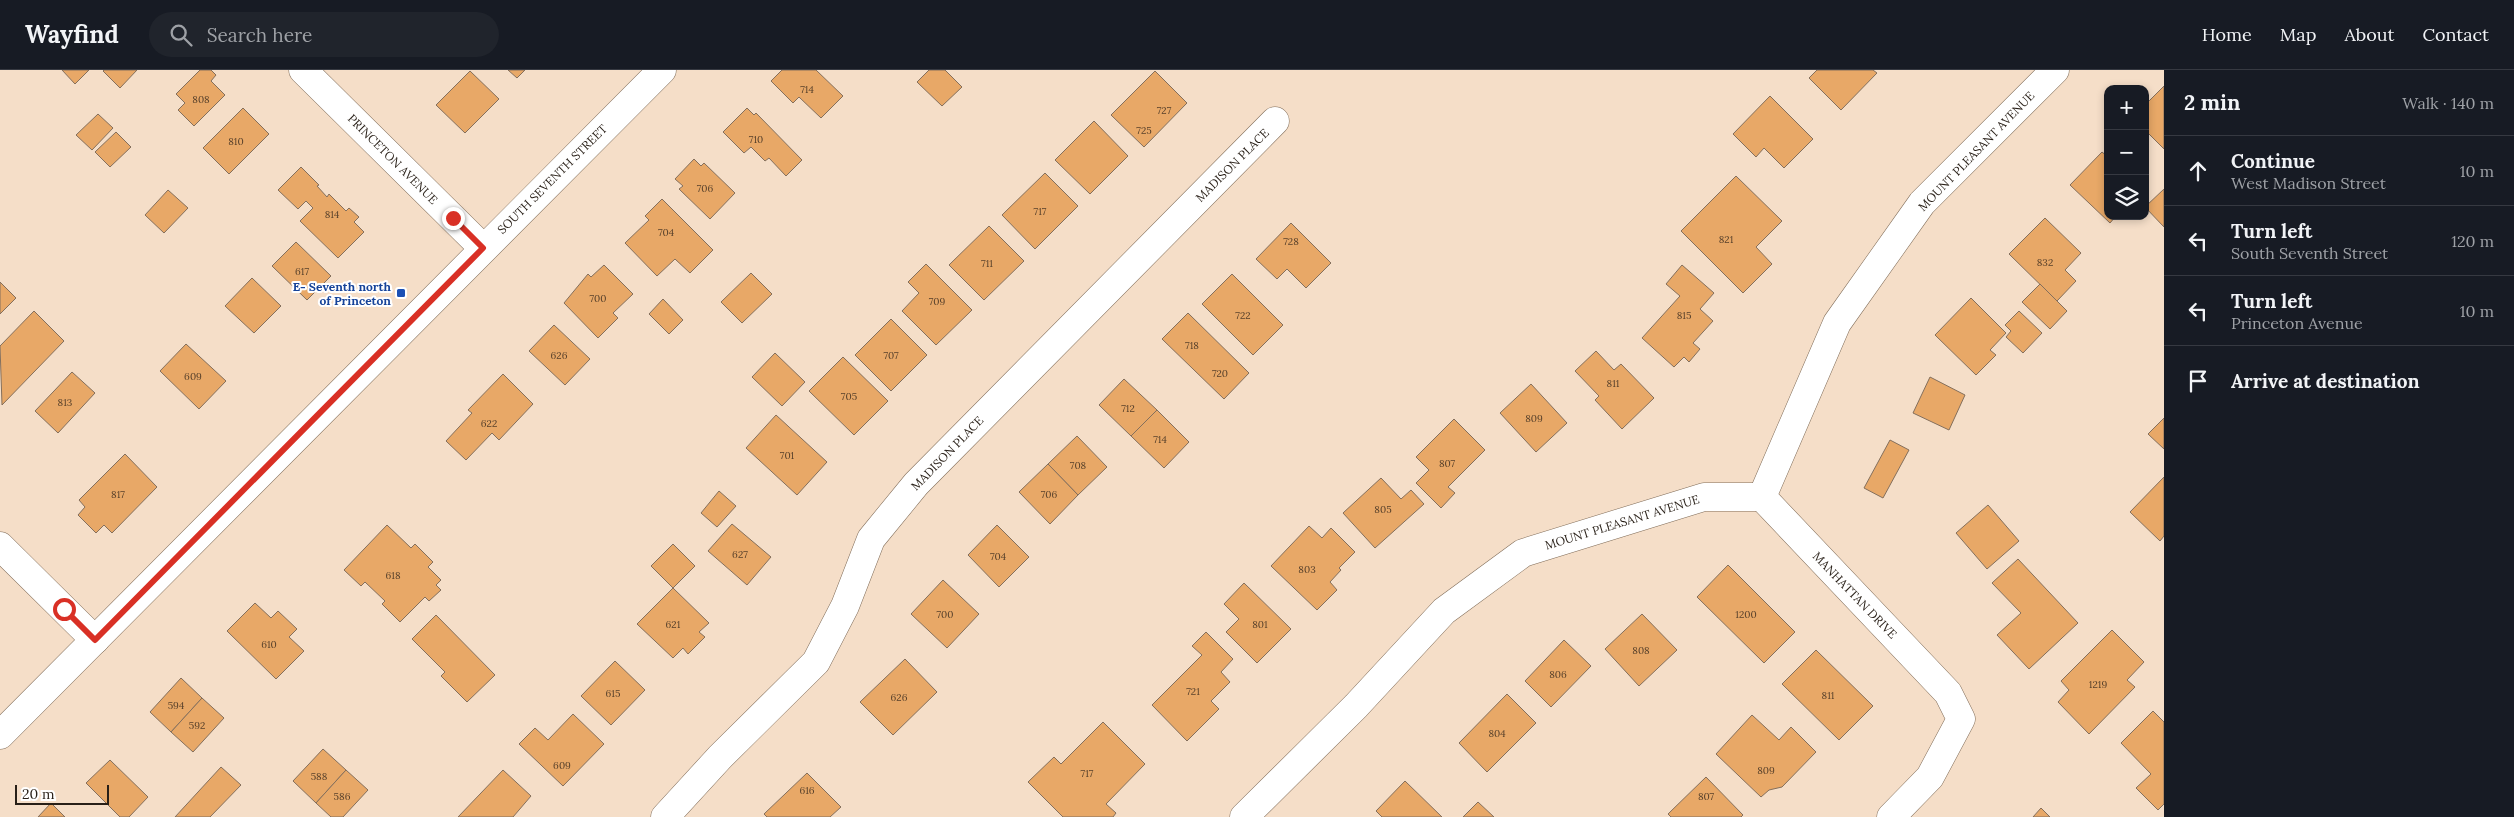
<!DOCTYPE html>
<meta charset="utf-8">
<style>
:root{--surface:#171b24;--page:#20242c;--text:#f1f3f6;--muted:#9ea1a6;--line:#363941}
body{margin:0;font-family:Lora,serif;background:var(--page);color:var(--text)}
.controls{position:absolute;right:15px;top:15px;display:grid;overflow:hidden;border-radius:10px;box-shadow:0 2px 8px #0003}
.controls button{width:45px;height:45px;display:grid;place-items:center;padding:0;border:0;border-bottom:1px solid var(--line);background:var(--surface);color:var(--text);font:25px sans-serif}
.scale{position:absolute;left:15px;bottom:12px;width:94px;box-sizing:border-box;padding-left:5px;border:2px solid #281f17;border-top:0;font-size:14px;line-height:18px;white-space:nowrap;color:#281f17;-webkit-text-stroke:4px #fff;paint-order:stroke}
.stop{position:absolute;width:15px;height:15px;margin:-11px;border:4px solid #d93025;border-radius:50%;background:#fff}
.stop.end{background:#d93025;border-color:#fff;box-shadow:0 1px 5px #0008}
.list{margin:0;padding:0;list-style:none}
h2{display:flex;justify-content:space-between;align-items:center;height:65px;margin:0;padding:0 20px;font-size:21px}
h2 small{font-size:16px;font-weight:400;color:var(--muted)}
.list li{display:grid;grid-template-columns:32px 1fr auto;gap:15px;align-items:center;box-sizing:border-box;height:70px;padding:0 20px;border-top:1px solid var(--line)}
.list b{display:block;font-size:19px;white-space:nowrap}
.list p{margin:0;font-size:16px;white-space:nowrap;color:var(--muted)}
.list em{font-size:16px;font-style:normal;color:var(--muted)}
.icon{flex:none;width:28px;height:28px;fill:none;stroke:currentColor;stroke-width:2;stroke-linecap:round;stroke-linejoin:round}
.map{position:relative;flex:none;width:2164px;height:747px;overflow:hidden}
header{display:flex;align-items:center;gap:30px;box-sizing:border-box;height:70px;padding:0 25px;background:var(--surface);border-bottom:1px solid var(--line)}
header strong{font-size:24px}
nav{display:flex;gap:28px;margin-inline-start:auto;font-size:18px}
.search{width:350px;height:45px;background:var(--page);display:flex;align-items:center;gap:12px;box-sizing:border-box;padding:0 18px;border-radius:28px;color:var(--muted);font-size:19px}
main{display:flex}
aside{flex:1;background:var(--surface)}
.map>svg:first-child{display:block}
.building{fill:#e8a867;stroke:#846f5c}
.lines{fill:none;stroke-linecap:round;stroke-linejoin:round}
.minor-casing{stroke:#816d59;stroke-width:29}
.tertiary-casing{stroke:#816d59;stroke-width:29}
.minor{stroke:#fff;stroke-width:28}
.tertiary{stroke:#fff;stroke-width:28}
.route{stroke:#d93025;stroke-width:6}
.transit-dot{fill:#1a4fb4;stroke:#fff;stroke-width:2}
.labels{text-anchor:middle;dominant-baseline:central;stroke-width:4;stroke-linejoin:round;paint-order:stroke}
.number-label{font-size:10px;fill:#58412b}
.street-label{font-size:12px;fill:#281f17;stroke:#fff}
.transit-label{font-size:12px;font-weight:bold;fill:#164399;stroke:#fff;text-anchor:end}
</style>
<header>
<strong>Wayfind</strong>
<div class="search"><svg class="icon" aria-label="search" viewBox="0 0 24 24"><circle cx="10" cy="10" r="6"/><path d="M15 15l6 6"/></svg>Search here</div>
<nav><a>Home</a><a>Map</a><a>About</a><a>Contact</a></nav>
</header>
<main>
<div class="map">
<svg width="2164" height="747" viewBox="0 0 2164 747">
<rect width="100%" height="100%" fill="#f5dec8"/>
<g class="building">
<path d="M62,0H89L75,14Z"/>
<path d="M104,0H137L120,18L103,1Z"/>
<path d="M200,0H211L216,5L211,11L225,25L194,56L178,40L185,33L176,24Z"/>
<path d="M508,0H525L517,8Z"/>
<path d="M782,0H816L843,26L821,48L799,27L793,33L771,11Z"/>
<path d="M929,0H945L962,17L942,36L917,12Z"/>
<path d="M1817,0H1873L1877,3L1841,40L1809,8Z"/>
<path d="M470,1L499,29L465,63L436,35Z"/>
<path d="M1155,1L1187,33L1144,77L1111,45Z"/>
<path d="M2164,16V79L2145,60V35Z"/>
<path d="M1770,26L1813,69L1784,98L1764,78L1756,87L1733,64Z"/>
<path d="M243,38L269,64L229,104L203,78Z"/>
<path d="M747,38L754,45L756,43L802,90L786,106L769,88L765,91L751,77L744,83L723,62Z"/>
<path d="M98,44L113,58L92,80L76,65Z"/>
<path d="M1094,51L1128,86L1090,124L1055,90Z"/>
<path d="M116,62L131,77L110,97L95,82Z"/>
<path d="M2102,82L2108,87V146H2116L2110,153L2070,115Z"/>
<path d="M694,89L701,96L704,93L735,123L710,149L679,119L683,116L675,109Z"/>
<path d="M301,97L319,115L317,116L327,127L329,124L346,141L349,138L359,147L354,152L364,162L338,188L300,151L313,138L306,131L298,139L278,120Z"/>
<path d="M1045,103L1078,136L1035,179L1002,145Z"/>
<path d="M1736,106L1782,151L1756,177L1772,194L1743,223L1681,161Z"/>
<path d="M2164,119V157L2145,137Z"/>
<path d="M168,120L188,138L164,163L145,145Z"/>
<path d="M662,129L713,180L690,203L675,189L657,206L625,173L649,150L645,146Z"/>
<path d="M2045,148L2081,183L2065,200L2076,211L2057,231L2009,184Z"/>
<path d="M1291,153L1331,193L1306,218L1287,199L1277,209L1256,189Z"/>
<path d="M989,156L1024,191L984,230L949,195Z"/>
<path d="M296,172L331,206L307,230L272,196Z"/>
<path d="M926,194L972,240L936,275L902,241L919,223L908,212Z"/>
<path d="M604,195L633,224L613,243L618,248L598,268L564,233L588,204L591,207Z"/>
<path d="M1682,195L1714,223L1700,239L1713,251L1693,273L1700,279L1689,292L1684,287L1674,297L1642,268L1680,226L1666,214Z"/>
<path d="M751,203L772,224L742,253L721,232Z"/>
<path d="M1232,204L1283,255L1253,285L1202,234Z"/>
<path d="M252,208L281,236L254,263L225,236Z"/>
<path d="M0,212L16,228L0,244Z"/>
<path d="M2040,214L2067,241L2050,259L2022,232Z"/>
<path d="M1971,228L2006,263L1990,280L1996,285L1976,305L1935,265Z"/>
<path d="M663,229L683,250L669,264L649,244Z"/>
<path d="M34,241L64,271L2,335L0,276Z"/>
<path d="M2019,241L2042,263L2023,283L2006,267L2011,261L2005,255Z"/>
<path d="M1188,243L1249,303L1224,329L1162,269Z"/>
<path d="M891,249L927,285L891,321L855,285Z"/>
<path d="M554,255L590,289L565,315L529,281Z"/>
<path d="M186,274L226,311L199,339L160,301Z"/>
<path d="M1596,281L1614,300L1621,294L1654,328L1622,359L1595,330L1599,326L1575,301Z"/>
<path d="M775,283L805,312L782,336L752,307Z"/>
<path d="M843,287L888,331L854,365L809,321Z"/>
<path d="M72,302L95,323L58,363L35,341Z"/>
<path d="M503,304L533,334L499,370L492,363L466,390L446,371L472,343L468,340Z"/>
<path d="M1930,307L1965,325L1949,360L1913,343Z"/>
<path d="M1124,309L1157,340L1131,366L1099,335Z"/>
<path d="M1531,314L1567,353L1536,382L1500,343Z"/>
<path d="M1157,340L1189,372L1164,398L1131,366Z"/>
<path d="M776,345L827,392L797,425L746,378Z"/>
<path d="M2164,348V379L2148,364Z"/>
<path d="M1454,349L1485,380L1448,417L1455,423L1441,438L1416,413L1429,400L1416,387Z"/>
<path d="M1077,366L1107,397L1078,425L1048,394Z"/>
<path d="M1890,370L1909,380L1883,428L1864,418Z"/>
<path d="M125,384L157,417L112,463L104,455L96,463L78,445L85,437L79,430Z"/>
<path d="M1048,394L1078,425L1050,454L1019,422Z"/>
<path d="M2164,407V466L2160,471L2130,442Z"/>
<path d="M1381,408L1401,429L1411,420L1424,434L1375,478L1343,443Z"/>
<path d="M719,421L736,436L717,457L701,443Z"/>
<path d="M1988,435L2019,471L1987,499L1956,463Z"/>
<path d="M732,454L771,487L747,515L708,481Z"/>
<path d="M387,455L411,478L415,474L433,492L428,497L441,510L436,515L441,520L429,531L425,527L400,552L382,534L385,531L365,512L361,516L344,500Z"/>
<path d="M997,455L1029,487L999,517L968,485Z"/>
<path d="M1309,456L1322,468L1331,458L1355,482L1339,498L1341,500L1330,512L1337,520L1317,540L1271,496Z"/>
<path d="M673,474L695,496L673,518L651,496Z"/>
<path d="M2018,489L2078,553L2029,599L1997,565L2021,543L1992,513Z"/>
<path d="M1728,495L1795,562L1764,593L1697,527Z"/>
<path d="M943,510L979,544L947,578L911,544Z"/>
<path d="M1244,513L1291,559L1257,593L1226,562L1239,549L1224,534Z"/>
<path d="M673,518L709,553L699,562L705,567L688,584L683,578L673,588L637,554Z"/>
<path d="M255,533L271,548L278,541L297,559L289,567L304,581L276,609L227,561Z"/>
<path d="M1642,544L1677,580L1639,616L1605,579Z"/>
<path d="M436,545L495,605L467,632L441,606L445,602L412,569Z"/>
<path d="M2112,560L2144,592L2127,610L2135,617L2089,664L2058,632L2069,620L2061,611Z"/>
<path d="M1206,562L1233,589L1221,602L1230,612L1211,631L1219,639L1187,671L1152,635L1202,585L1192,576Z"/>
<path d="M1564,570L1591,596L1551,637L1525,611Z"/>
<path d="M1816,580L1873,636L1839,670L1782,614Z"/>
<path d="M905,589L937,622L893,665L860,632Z"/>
<path d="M615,591L645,620L611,655L581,626Z"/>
<path d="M181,608L202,628L171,662L150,642Z"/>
<path d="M1507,624L1536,653L1487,702L1459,673Z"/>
<path d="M202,628L224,648L193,682L171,662Z"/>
<path d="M2153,641L2164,652V734L2158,740L2136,718L2151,704L2121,673Z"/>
<path d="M573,644L604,674L563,716L519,674L535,658L548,670Z"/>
<path d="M1752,645L1779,670L1791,657L1816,682L1782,717L1769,720L1761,727L1716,684Z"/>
<path d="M1103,652L1145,694L1106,734L1116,743L1113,747H1063L1028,712L1054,687L1061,694Z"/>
<path d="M323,679L346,700L316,733L293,711Z"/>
<path d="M110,690L148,727L129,747H120L86,713Z"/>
<path d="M221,697L241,715L210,747H175Z"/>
<path d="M346,700L368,720L343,747H331L316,733Z"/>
<path d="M503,700L531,726L513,747H458Z"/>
<path d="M807,703L841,737L830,747H767L764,744Z"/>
<path d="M1706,707L1743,745L1741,747H1671L1668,744Z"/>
<path d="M1405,711L1442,747H1382L1376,741Z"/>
<path d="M1478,732L1494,747H1463Z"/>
<path d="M51,733L65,747H38Z"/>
<path d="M2041,738L2050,747H2033Z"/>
</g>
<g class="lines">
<defs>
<g id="minor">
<path d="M303,0L483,178"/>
<path d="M1762,427L1837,253L1922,133L2055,0"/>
<path d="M1762,427L1948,623L1961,649L1930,707L1891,747"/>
<path d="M665,747L720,687L816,592L845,536L871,469L916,414L1275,51"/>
<path d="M1244,747L1356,636L1444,541L1523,483L1704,427H1762"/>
</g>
<g id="tertiary">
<path d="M0,476L95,570"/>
<path d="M0,665L662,0"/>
</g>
</defs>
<use href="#minor" class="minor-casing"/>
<use href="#tertiary" class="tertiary-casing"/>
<use href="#minor" class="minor"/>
<use href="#tertiary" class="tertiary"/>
</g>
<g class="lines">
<path class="route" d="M64,539L95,570L483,178L453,148"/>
</g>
<rect class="transit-dot" x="396" y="218" width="10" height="10" rx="2.5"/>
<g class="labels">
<g class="number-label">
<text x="807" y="19">714</text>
<text x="201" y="29">808</text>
<text x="1164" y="40">727</text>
<text x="1144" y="60">725</text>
<text x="756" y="69">710</text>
<text x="236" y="71">810</text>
<text x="705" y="118">706</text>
<text x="1040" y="141">717</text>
<text x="332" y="144">814</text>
<text x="666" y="162">704</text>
<text x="1726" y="169">821</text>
<text x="1291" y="171">728</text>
<text x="2045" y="192">832</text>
<text x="987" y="193">711</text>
<text x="302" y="201">617</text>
<text x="598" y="228">700</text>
<text x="937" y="231">709</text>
<text x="1243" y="245">722</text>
<text x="1684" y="245">815</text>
<text x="1192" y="275">718</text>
<text x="559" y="285">626</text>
<text x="891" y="285">707</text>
<text x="1220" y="303">720</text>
<text x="193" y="306">609</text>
<text x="1613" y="313">811</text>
<text x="849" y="326">705</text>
<text x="65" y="332">813</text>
<text x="1128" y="338">712</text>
<text x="1534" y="348">809</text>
<text x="489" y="353">622</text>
<text x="1160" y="369">714</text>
<text x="787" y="385">701</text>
<text x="1447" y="393">807</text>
<text x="1078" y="395">708</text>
<text x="118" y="424">817</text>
<text x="1049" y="424">706</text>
<text x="1383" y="439">805</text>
<text x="740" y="484">627</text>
<text x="998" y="486">704</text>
<text x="1307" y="499">803</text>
<text x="393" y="505">618</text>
<text x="945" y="544">700</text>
<text x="1746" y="544">1200</text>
<text x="673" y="554">621</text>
<text x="1260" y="554">801</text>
<text x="269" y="574">610</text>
<text x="1641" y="580">808</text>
<text x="1558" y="604">806</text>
<text x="2098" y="614">1219</text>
<text x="1193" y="621">721</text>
<text x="613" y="623">615</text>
<text x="1828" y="625">811</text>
<text x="899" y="627">626</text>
<text x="176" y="635">594</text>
<text x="197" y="655">592</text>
<text x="1497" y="663">804</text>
<text x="562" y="695">609</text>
<text x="1766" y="700">809</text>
<text x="1087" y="703">717</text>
<text x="319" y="706">588</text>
<text x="807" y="720">616</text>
<text x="342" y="726">586</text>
<text x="1706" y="726">807</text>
</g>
<g class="street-label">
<text transform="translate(1976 81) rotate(-46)">MOUNT PLEASANT AVENUE</text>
<text transform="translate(393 89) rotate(45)">PRINCETON AVENUE</text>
<text transform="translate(1232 95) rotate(-45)">MADISON PLACE</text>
<text transform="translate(552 109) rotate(-45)">SOUTH SEVENTH STREET</text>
<text transform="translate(947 383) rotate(-46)">MADISON PLACE</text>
<text transform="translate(1622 452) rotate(-17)">MOUNT PLEASANT AVENUE</text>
<text transform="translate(1855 525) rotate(46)">MANHATTAN DRIVE</text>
</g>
<g class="transit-label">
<text x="391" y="216">E- Seventh north<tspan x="391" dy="14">of Princeton</tspan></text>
</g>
</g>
</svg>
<div class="controls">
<button>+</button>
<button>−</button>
<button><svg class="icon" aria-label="layers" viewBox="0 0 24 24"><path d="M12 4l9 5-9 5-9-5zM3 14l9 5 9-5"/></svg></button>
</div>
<div class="scale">20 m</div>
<div class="stop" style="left:64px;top:539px"></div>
<div class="stop end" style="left:453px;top:148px"></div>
</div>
<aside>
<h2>2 min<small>Walk · 140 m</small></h2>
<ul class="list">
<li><svg class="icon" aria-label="ahead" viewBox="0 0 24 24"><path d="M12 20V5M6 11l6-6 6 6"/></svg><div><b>Continue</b><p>West Madison Street</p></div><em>10 m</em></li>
<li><svg class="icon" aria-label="left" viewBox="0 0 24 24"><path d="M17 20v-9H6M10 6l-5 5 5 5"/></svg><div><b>Turn left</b><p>South Seventh Street</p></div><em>120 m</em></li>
<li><svg class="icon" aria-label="left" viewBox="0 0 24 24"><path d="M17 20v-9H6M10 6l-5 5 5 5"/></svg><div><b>Turn left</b><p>Princeton Avenue</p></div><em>10 m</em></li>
<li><svg class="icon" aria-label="arrive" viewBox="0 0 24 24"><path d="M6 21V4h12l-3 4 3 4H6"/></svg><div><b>Arrive at destination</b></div></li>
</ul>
</aside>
</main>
